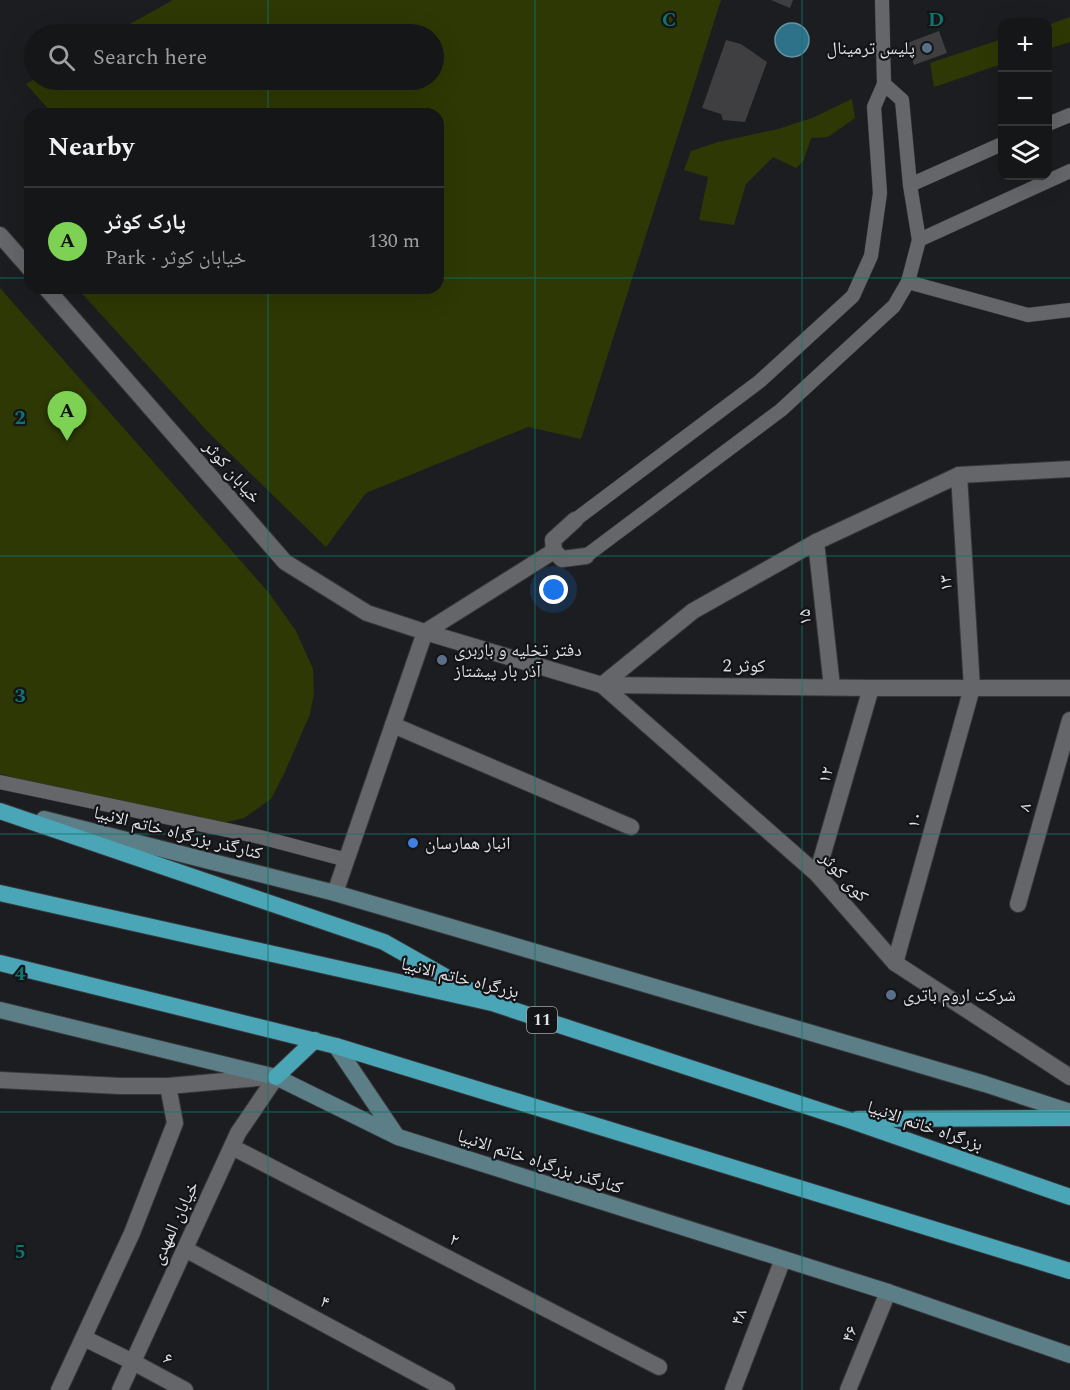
<!DOCTYPE html>
<meta charset="utf-8">
<style>
:root{--surface:#151618;--page:#1e1f21;--text:#f1f3f6;--muted:#9d9fa2;--line:#343537;--accent:#7dd153}
body{margin:0;font-family:Spectral,"Noto Naskh Arabic",serif;background:var(--page);color:var(--text)}
.controls{position:absolute;right:18px;top:18px;display:grid;overflow:hidden;border-radius:12px;box-shadow:0 6px 24px #0002}
.controls button{width:54px;height:54px;display:grid;place-items:center;padding:0;border:0;border-bottom:2px solid var(--line);background:var(--surface);color:var(--text);font:30px sans-serif}
.you{position:absolute;left:554px;top:590px;width:21px;height:21px;margin:-15px;border:4px solid #fff;border-radius:50%;background:#1a73e8;box-shadow:0 0 0 9px #1a73e833}
.badge{display:grid;place-items:center;width:39px;height:39px;border-radius:50%;background:var(--accent);color:#111;font-size:20px;font-weight:700}
.pin{position:absolute;translate:-50% -50px;filter:drop-shadow(0 2px 3px #0008)}
.pin::after{content:'';position:absolute;top:32px;width:21px;height:18px;background:inherit;clip-path:polygon(0 0,100% 0,50% 100%)}
.list{margin:0;padding:0;list-style:none}
h2{display:flex;justify-content:space-between;align-items:center;height:78px;margin:0;padding:0 24px;font-size:26px}
h2 small{font-size:20px;font-weight:400;color:var(--muted)}
.list li{display:grid;grid-template-columns:39px 1fr auto;gap:18px;align-items:center;box-sizing:border-box;height:108px;padding:0 24px;border-top:2px solid var(--line)}
.list b{display:block;font-size:22px;white-space:nowrap}
.list p{margin:0;font-size:20px;white-space:nowrap;color:var(--muted)}
.list em{font-size:20px;font-style:normal;color:var(--muted)}
.icon{flex:none;width:33px;height:33px;fill:none;stroke:currentColor;stroke-width:2;stroke-linecap:round;stroke-linejoin:round}
.map{position:relative;flex:none;width:1070px;height:1390px;overflow:hidden}
.search{position:absolute;background:var(--surface);box-shadow:0 6px 24px #0002;left:24px;top:24px;width:420px;height:66px;display:flex;align-items:center;gap:15px;box-sizing:border-box;padding:0 21px;border-radius:33px;color:var(--muted);font-size:22px}
.panel{position:absolute;background:var(--surface);box-shadow:0 6px 24px #0002;left:24px;top:108px;width:420px;height:186px;border-radius:18px}
.map>svg:first-child{display:block}
.green{fill:#2e3804}
.water{fill:#2e728a;stroke:#6494a5;stroke-width:1.5}
.building{fill:#3f3e41}
.lines{fill:none;stroke-linecap:round;stroke-linejoin:round}
.service-casing{stroke:#37373a;stroke-width:15}
.minor-casing{stroke:#37373a;stroke-width:18}
.tertiary-casing{stroke:#37373a;stroke-width:18}
.secondary-casing{stroke:#37373a;stroke-width:18}
.trunk-casing{stroke:#37373a;stroke-width:18}
.service{stroke:#65666a;stroke-width:14}
.minor{stroke:#65666a;stroke-width:16}
.tertiary{stroke:#65666a;stroke-width:16}
.secondary{stroke:#5b7e87;stroke-width:16}
.trunk{stroke:#4aa5b7;stroke-width:16}
.grid{fill:none;stroke:#0f766e;stroke-width:1.5;stroke-opacity:0.55}
.service-dot{fill:#5c6f8a;stroke:#131417;stroke-width:2}
.shop-dot{fill:#3f7fe0;stroke:#131417;stroke-width:2}
.labels{text-anchor:middle;dominant-baseline:central;stroke-width:4.5;stroke-linejoin:round;paint-order:stroke}
.shield{fill:#131417;stroke:#a4a4a7;stroke-width:1.5}
.shield-label{font-size:16px;font-weight:bold;fill:#e2e2e5}
.poi-label{font-size:18px;fill:#e2e2e5;stroke:#131417;text-anchor:start}
.street-label{font-size:18px;fill:#e2e2e5;stroke:#131417}
.grid-label{font-size:20px;text-anchor:middle;font-weight:bold;fill:#0f766e;stroke:#131417;stroke-width:4.5;stroke-linejoin:round;paint-order:stroke}
</style>
<div class="map">
<svg width="1070" height="1390" viewBox="0 0 1070 1390">
<rect width="100%" height="100%" fill="#1c1d20"/>
<g class="green">
<path d="M173,0H721L581,439L528,427L366,493L326,547L208,432L77,288H438V114H53L26,84L34,79L434,80V34H112Z"/>
<path d="M1070,17V42L1048,49V25Z"/>
<path d="M1002,39V64L934,87L930,63Z"/>
<path d="M852,99L855,118L828,137L811,138L803,162L796,168L773,157L746,184L734,225L699,220L708,177L684,170L691,151L718,142L778,129L812,118Z"/>
<path d="M0,288L269,593L296,631L313,669L314,693L310,714L284,774L271,799L244,818L219,824L181,820L0,774Z"/>
</g>
<circle class="water" cx="792" cy="40" r="17"/>
<g class="building">
<path d="M771,0H793L790,8Z"/>
<path d="M939,31L947,53L914,65L907,43Z"/>
<path d="M726,40L741,44L767,62L745,122L723,120L721,114L702,108Z"/>
</g>
<g class="lines">
<defs>
<g id="service">
<path d="M1048,124L1070,115"/>
<path d="M910,185L1002,144"/>
<path d="M919,240L1070,171"/>
<path d="M908,282L1028,315L1070,310"/>
<path d="M575,520L760,381L853,296L871,256L880,193L874,107L884,84L882,0"/>
<path d="M586,556L781,410L894,306L908,282L919,240L910,185L902,100L884,84"/>
<path d="M0,782L260,837L347,860"/>
</g>
<g id="minor">
<path d="M1070,469L959,475L816,542L693,611L602,685L817,874L895,963L1070,1077"/>
<path d="M575,520L553,540L554,551L562,559L586,556"/>
<path d="M816,542L832,687"/>
<path d="M425,632L602,685L871,688H1070"/>
<path d="M393,725L631,827"/>
<path d="M817,874L871,688"/>
<path d="M335,893L425,632L554,551"/>
<path d="M1018,904L1070,720"/>
<path d="M895,963L972,688L959,475"/>
<path d="M0,1080L120,1086H168L269,1077"/>
<path d="M232,1147L659,1367"/>
<path d="M185,1249L447,1390"/>
<path d="M133,1362L185,1390"/>
<path d="M733,1390L783,1259"/>
<path d="M848,1390L888,1292"/>
</g>
<g id="tertiary">
<path d="M0,235L30,269"/>
<path d="M46,288L285,562L367,613L425,632"/>
<path d="M84,1338L133,1362"/>
<path d="M59,1390L132,1233L175,1123L168,1086"/>
<path d="M120,1390L238,1133L276,1077"/>
</g>
<g id="secondary">
<path d="M44,819L335,893L985,1084L1070,1112"/>
<path d="M0,1010L276,1077L398,1137L888,1292L1070,1355"/>
<path d="M336,1046L396,1135"/>
</g>
<g id="trunk">
<path d="M0,811L384,942L476,994"/>
<path d="M0,893L492,1003L846,1119L1070,1197"/>
<path d="M0,963L336,1046L1070,1271"/>
<path d="M276,1077L315,1040"/>
<path d="M858,1119L1070,1118"/>
</g>
</defs>
<use href="#service" class="service-casing"/>
<use href="#minor" class="minor-casing"/>
<use href="#tertiary" class="tertiary-casing"/>
<use href="#secondary" class="secondary-casing"/>
<use href="#trunk" class="trunk-casing"/>
<use href="#service" class="service"/>
<use href="#minor" class="minor"/>
<use href="#tertiary" class="tertiary"/>
<use href="#secondary" class="secondary"/>
<use href="#trunk" class="trunk"/>
</g>
<path class="grid" d="M268,0V34M535,0V1390M802,0V1390M268,80V114M0,278H30M438,278H1070M268,288V1390M0,556H1070M0,834H1070M0,1112H1070"/>
<g class="service-dot">
<circle cx="927" cy="48" r="6"/>
<circle cx="442" cy="660" r="6"/>
<circle cx="891" cy="995" r="6"/>
</g>
<circle class="shop-dot" cx="413" cy="843" r="6"/>
<g class="labels">
<rect class="shield" x="527" y="1007" width="30" height="26" rx="4.5"/>
<g class="shield-label">
<text x="542" y="1020">11</text>
</g>
<g class="poi-label">
<text x="915" y="48" text-anchor="end">پلیس ترمینال</text>
<text x="454" y="650">دفتر تخلیه و باربری<tspan x="454" dy="21">آذر بار پیشتاز</tspan></text>
<text x="425" y="843">انبار همارسان</text>
<text x="903" y="995">شرکت اروم باتری</text>
</g>
<g class="street-label">
<text transform="translate(232 472) rotate(49)">خیابان کوثر</text>
<text transform="translate(946 583) rotate(-94)">۱۳</text>
<text transform="translate(805 617) rotate(-96)">۱۵</text>
<text transform="translate(744 666) rotate(1)">کوثر 2</text>
<text transform="translate(826 775) rotate(-74)">۱۲</text>
<text transform="translate(1025 807) rotate(-74)">۸</text>
<text transform="translate(915 820) rotate(-74)">۱۰</text>
<text transform="translate(178 833) rotate(14)">کنارگذر بزرگراه خاتم الانبیا</text>
<text transform="translate(844 877) rotate(47)">کوی کوثر</text>
<text transform="translate(460 978) rotate(14)">بزرگراه خاتم الانبیا</text>
<text transform="translate(925 1126) rotate(19)">بزرگراه خاتم الانبیا</text>
<text transform="translate(540 1162) rotate(18)">کنارگذر بزرگراه خاتم الانبیا</text>
<text transform="translate(175 1223) rotate(-65)">خیابان المهدی</text>
<text transform="translate(454 1240) rotate(27)">۲</text>
<text transform="translate(325 1302) rotate(28)">۴</text>
<text transform="translate(739 1317) rotate(-69)">۴۸</text>
<text transform="translate(850 1334) rotate(-68)">۴۶</text>
<text transform="translate(168 1359) rotate(29)">۶</text>
</g>
</g>
<g class="grid-label">
<text x="669" y="26">C</text>
<text x="936" y="26">D</text>
<text x="20" y="424">2</text>
<text x="20" y="702">3</text>
<text x="20" y="980">4</text>
<text x="20" y="1258">5</text>
</g>
</svg>
<div class="controls">
<button>+</button>
<button>−</button>
<button><svg class="icon" aria-label="layers" viewBox="0 0 24 24"><path d="M12 4l9 5-9 5-9-5zM3 14l9 5 9-5"/></svg></button>
</div>
<div class="you"></div>
<div class="pin badge" style="left:67px;top:441px">A</div>
<div class="search"><svg class="icon" aria-label="search" viewBox="0 0 24 24"><circle cx="10" cy="10" r="6"/><path d="M15 15l6 6"/></svg>Search here</div>
<section class="panel">
<h2>Nearby<small></small></h2>
<ul class="list">
<li><span class="badge">A</span><div><b>پارک کوثر</b><p>Park · خیابان کوثر</p></div><em>130 m</em></li>
</ul>
</section>
</div>
